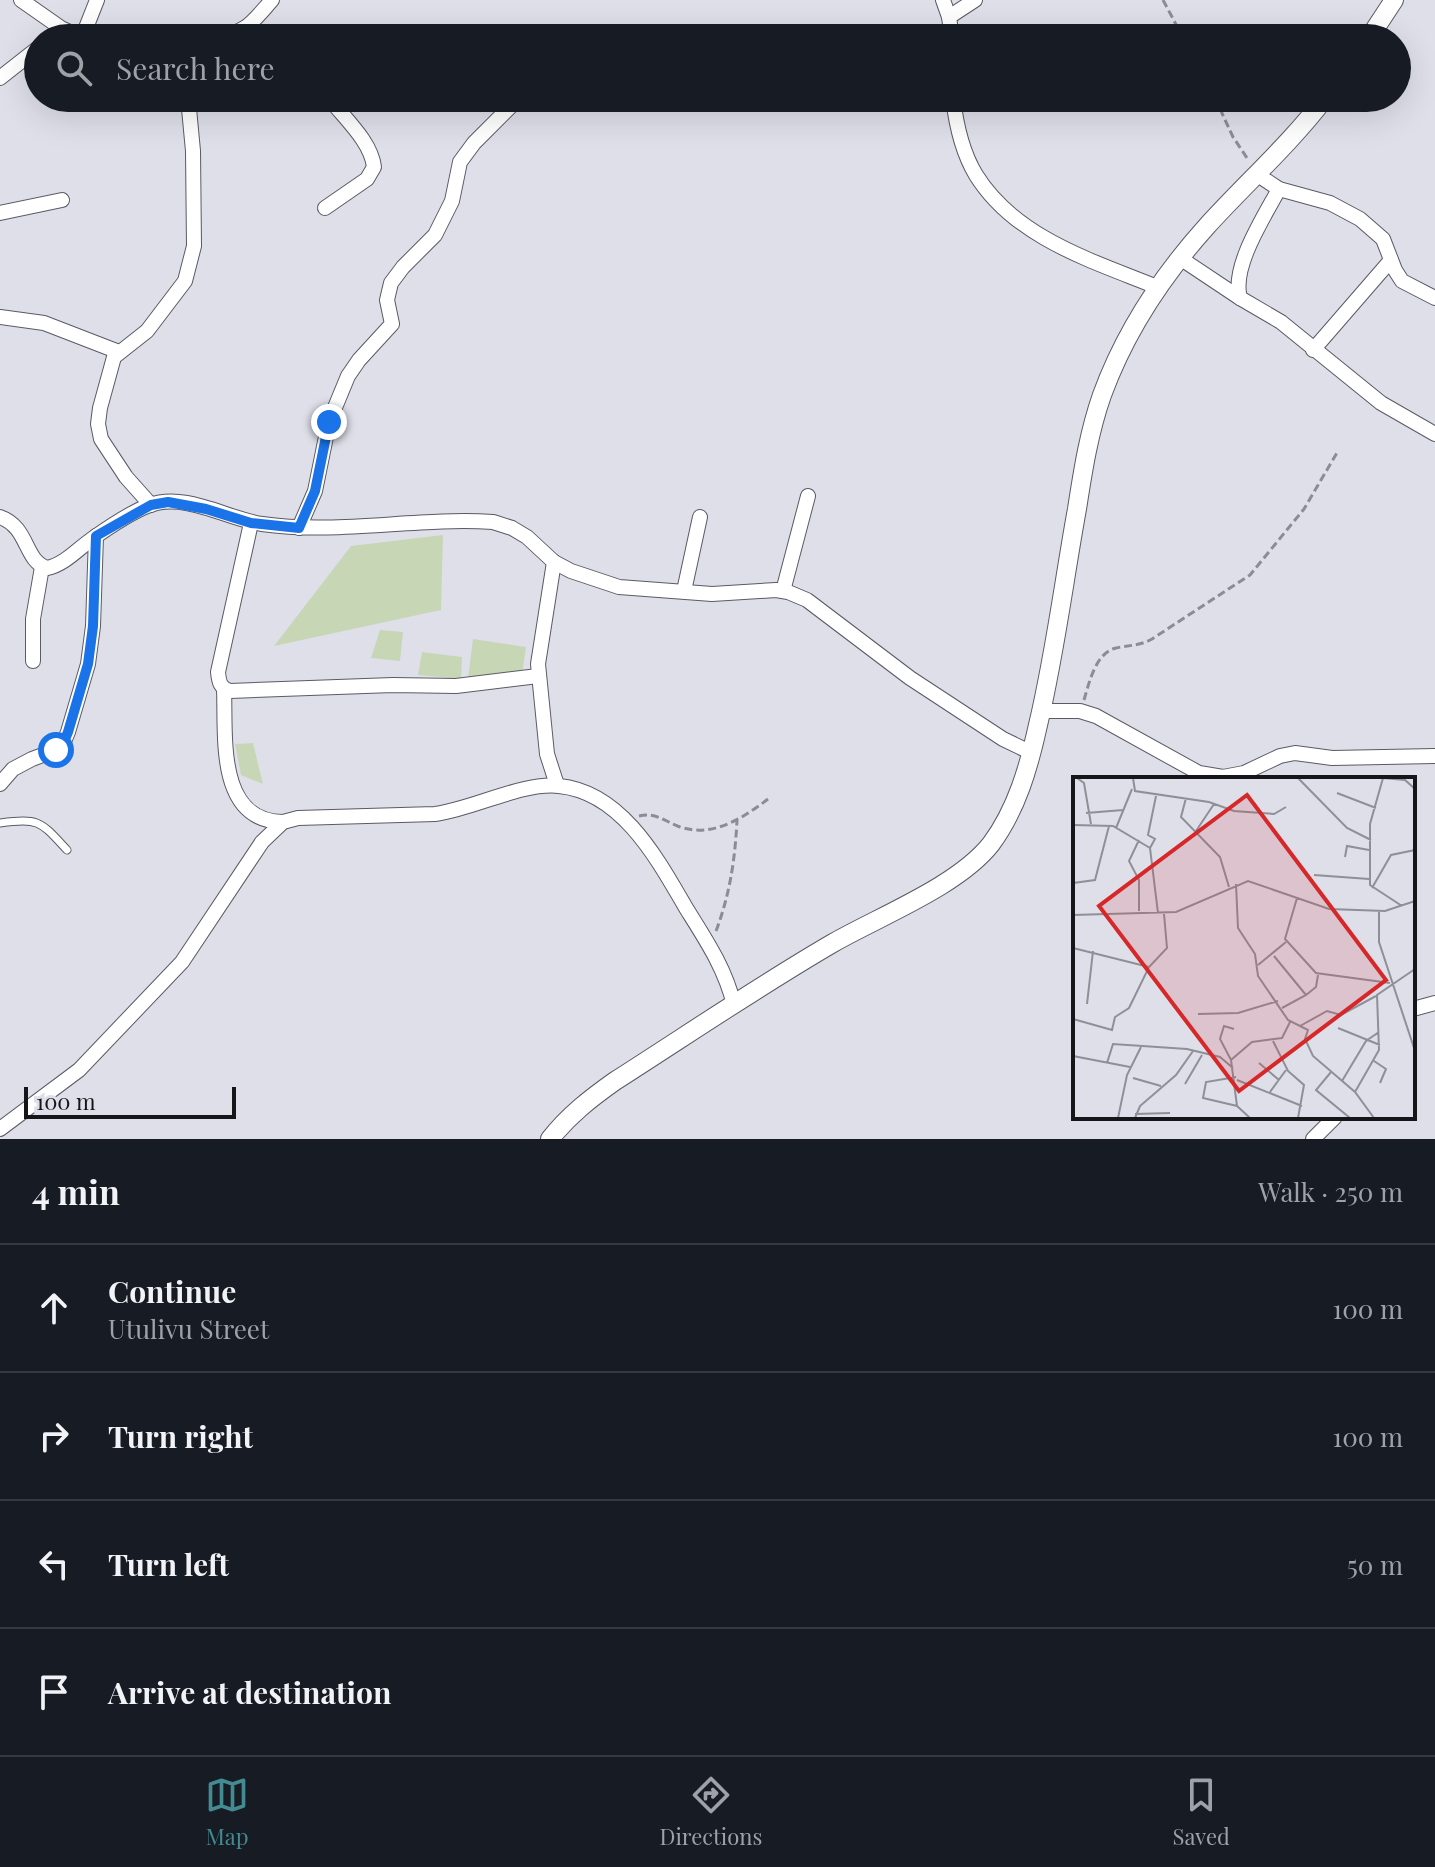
<!DOCTYPE html>
<meta charset="utf-8">
<style>
:root{--surface:#171b24;--page:#20242c;--text:#f1f3f6;--muted:#9ea1a6;--line:#363941;--accent:#438a91}
body{margin:0;font-family:"Playfair Display",serif;background:var(--page);color:var(--text)}
.scale{position:absolute;left:24px;bottom:20px;width:212px;box-sizing:border-box;padding-left:8px;border:4px solid #16161a;border-top:0;font-size:22px;line-height:28px;white-space:nowrap;color:#16161a;-webkit-text-stroke:6px #dfdfea;paint-order:stroke}
.stop{position:absolute;width:24px;height:24px;margin:-18px;border:6px solid #1a73e8;border-radius:50%;background:#fff}
.stop.end{background:#1a73e8;border-color:#fff;box-shadow:0 2px 8px #0008}
.list{margin:0;padding:0;list-style:none}
h2{display:flex;justify-content:space-between;align-items:center;height:104px;margin:0;padding:0 32px;font-size:34px}
h2 small{font-size:26px;font-weight:400;color:var(--muted)}
.list li{display:grid;grid-template-columns:52px 1fr auto;gap:24px;align-items:center;box-sizing:border-box;height:128px;padding:0 32px;border-top:2px solid var(--line)}
.list b{display:block;font-size:30px;white-space:nowrap}
.list p{margin:0;font-size:26px;white-space:nowrap;color:var(--muted)}
.list em{font-size:26px;font-style:normal;color:var(--muted)}
.icon{flex:none;width:44px;height:44px;fill:none;stroke:currentColor;stroke-width:2;stroke-linecap:round;stroke-linejoin:round}
.map{position:relative;flex:none;width:1435px;height:1139px;overflow:hidden}
.search{position:absolute;background:var(--surface);box-shadow:0 8px 32px #0002;left:24px;right:24px;top:24px;height:88px;display:flex;align-items:center;gap:20px;box-sizing:border-box;padding:0 28px;border-radius:44px;color:var(--muted);font-size:30px}
.sheet{height:616px;background:var(--surface)}
nav{display:flex;justify-content:space-around;align-items:center;box-sizing:border-box;height:112px;border-top:2px solid var(--line);background:var(--surface);font-size:22px;color:var(--muted)}
nav a{display:grid;justify-items:center;gap:4px}
nav .on{color:var(--accent)}
.map>svg:first-child{display:block}
.green{fill:#c7d7b6}
.lines{fill:none;stroke-linecap:round;stroke-linejoin:round}
.service-casing{stroke:#5a5a64;stroke-width:9}
.minor-casing{stroke:#5a5a64;stroke-width:16}
.tertiary-casing{stroke:#5a5a64;stroke-width:20}
.path{stroke:#8c8c94;stroke-width:3;stroke-dasharray:8 4;stroke-linecap:butt}
.service{stroke:#fff;stroke-width:7}
.minor{stroke:#fff;stroke-width:14}
.tertiary{stroke:#fff;stroke-width:18}
.route{stroke:#1a73e8;stroke-width:10}
.inset-road{fill:none;stroke:#8f8f97;stroke-width:2}
.view{fill:#d62828;fill-opacity:0.15;stroke:#d62828;stroke-width:4}
.inset-edge{fill:none;stroke:#16161a;stroke-width:4}
</style>
<div class="map">
<svg width="1435" height="1139" viewBox="0 0 1435 1139">
<rect width="100%" height="100%" fill="#dfdfea"/>
<g class="green">
<path d="M443,535L441,610L274,646L351,546Z"/>
<path d="M380,630L403,632L400,661L371,658Z"/>
<path d="M473,639L526,647L522,675L467,686Z"/>
<path d="M422,652L462,657L461,679L418,675Z"/>
<path d="M253,743L263,784L241,775L235,744Z"/>
</g>
<g class="lines">
<defs>
<path id="service" d="M0,823C40,818 40,821 67,850"/>
<g id="minor">
<path d="M21,0L61,28L83,38"/>
<path d="M943,0L949,17L952,38"/>
<path d="M949,17L975,0"/>
<path d="M82,38L97,0"/>
<path d="M157,38H165"/>
<path d="M214,38C247,32 250,25 272,0"/>
<path d="M0,78L38,48"/>
<path d="M953,98C956,124 962,152 976,175C1015,238 1093,261 1157,287"/>
<path d="M1258,175L1279,189L1330,203L1360,219L1383,239L1395,270L1402,281L1435,298"/>
<path d="M325,208L367,179L374,167C371,141 344,118 329,98"/>
<path d="M0,213L62,200"/>
<path d="M1180,258L1240,298L1281,322L1381,403L1435,434"/>
<path d="M1240,298C1231,267 1264,217 1279,189"/>
<path d="M0,317L44,323L119,352"/>
<path d="M1313,350L1391,260"/>
<path d="M151,505L126,477L101,439L98,424L100,408L114,357L147,331L185,281L194,246L193,151L188,98"/>
<path d="M0,517C29,527 24,561 47,568C64,565 79,548 92,539C109,527 131,512 150,505C185,492 228,519 262,524C339,535 416,517 493,522L512,528L527,537L554,562L571,571L619,587L712,594L776,590L788,592L807,600L910,678L1003,739L1032,753"/>
<path d="M251,523L218,672C219,682 220,688 230,691L393,685L456,686L538,676"/>
<path d="M299,528L315,491L329,422L348,376L359,360L392,324L387,300L391,283L403,267L435,235L452,201L460,162L474,143L519,98"/>
<path d="M554,562L538,664L547,754L557,785"/>
<path d="M684,591L700,517"/>
<path d="M783,591L808,496"/>
<path d="M33,661V619L42,567"/>
<path d="M224,689C226,736 216,821 283,822"/>
<path d="M1042,711H1080L1096,716L1199,773L1223,777L1244,773L1280,756L1295,753L1332,758L1435,756"/>
<path d="M0,784L13,769L32,759L56,750L63,744L68,732L88,664L93,626L96,536"/>
<path d="M1413,1009L1435,1003"/>
<path d="M0,1129L79,1070L182,962L262,842L283,822L298,818L435,814C473,809 522,782 559,786C622,792 658,860 686,908C706,940 725,968 734,1005"/>
<path d="M1313,1139L1335,1117"/>
</g>
<g id="tertiary">
<path d="M1369,38L1394,0"/>
<path d="M550,1139C569,1115 591,1098 615,1081C687,1035 759,986 833,943C880,916 958,886 991,844C1017,809 1029,766 1038,725C1055,654 1064,580 1077,509C1083,470 1089,432 1102,395C1125,332 1162,276 1207,226C1246,183 1289,145 1325,98"/>
</g>
</defs>
<use href="#service" class="service-casing"/>
<use href="#minor" class="minor-casing"/>
<use href="#tertiary" class="tertiary-casing"/>
<g class="path">
<path d="M1163,0L1179,30L1187,38"/>
<path d="M1215,98L1233,137L1249,161"/>
<path d="M1084,700C1089,683 1096,652 1116,648C1129,645 1140,646 1152,639L1250,575L1304,509L1338,451"/>
<path d="M639,816C656,812 664,821 680,827C713,838 743,818 768,799"/>
<path d="M716,931C730,894 735,859 737,821"/>
</g>
<use href="#service" class="service"/>
<use href="#minor" class="minor"/>
<use href="#tertiary" class="tertiary"/>
</g>
<g class="lines">
<path class="route" d="M56,750L63,744L68,732L88,664L93,626L96,536L151,505L168,502L206,509L251,523L299,528L315,491L329,422"/>
</g>
<g transform="translate(1073 777)">
<rect width="342" height="342" fill="#dfdfea"/>
<path class="inset-road" d="M4,1L11,6L18,47M60,1L62,14L136,25L161,34L201,37L213,30M225,1L274,51L298,63M264,16L303,31M83,19L75,58L82,62L77,71L85,136M113,21L108,40L147,80L156,110M13,36L50,33M0,48L40,49L77,71M43,51L59,12M123,54L141,27M66,63L56,84L66,103V134M272,80L274,69L296,73M241,98L296,102M0,106L22,103L36,49M163,107L165,151L182,177L185,199L215,243L235,253L232,262L240,279L282,315L301,341M299,111L318,78L342,73M224,121L212,162L243,196L317,206M329,129L297,108V47L310,1L332,3L342,12M306,134V165L342,274M0,138L103,135L175,104L256,132L312,134L342,124M0,171L76,190M201,179L233,218L209,231M185,188L213,165M233,218L243,210L245,198M14,227L20,174M125,237L165,236L205,224M0,242L39,253L42,240L56,231L76,190L94,171L91,137M227,249L254,234L268,238L303,219M265,251L307,268M200,264L215,294L231,308L225,341M0,279L57,290M158,283L147,262L151,249L161,252M301,284L313,292L307,306M34,286L40,267L114,272L147,280L160,291M186,286L206,303M258,295L243,313L277,341M163,300L133,305L130,321L164,329L177,341M60,301L88,309M164,303L229,329M269,304L293,264L306,255M112,307L129,278M197,315L213,293M282,315L306,273L304,218L342,192M164,329L158,283L179,265L209,261L217,245M62,337L97,336M45,341L54,298L68,270M62,341L67,329L103,298L120,274"/>
<path class="view" d="M174,18L313,203L166,314L26,129Z"/>
<rect width="342" height="342" class="inset-edge"/>
</g>
</svg>
<div class="scale">100 m</div>
<div class="stop" style="left:56px;top:750px"></div>
<div class="stop end" style="left:329px;top:422px"></div>
<div class="search"><svg class="icon" aria-label="search" viewBox="0 0 24 24"><circle cx="10" cy="10" r="6"/><path d="M15 15l6 6"/></svg>Search here</div>
</div>
<section class="sheet">
<h2>4 min<small>Walk · 250 m</small></h2>
<ul class="list">
<li><svg class="icon" aria-label="ahead" viewBox="0 0 24 24"><path d="M12 20V5M6 11l6-6 6 6"/></svg><div><b>Continue</b><p>Utulivu Street</p></div><em>100 m</em></li>
<li><svg class="icon" aria-label="right" viewBox="0 0 24 24"><path d="M7 20v-9h11M14 6l5 5-5 5"/></svg><div><b>Turn right</b></div><em>100 m</em></li>
<li><svg class="icon" aria-label="left" viewBox="0 0 24 24"><path d="M17 20v-9H6M10 6l-5 5 5 5"/></svg><div><b>Turn left</b></div><em>50 m</em></li>
<li><svg class="icon" aria-label="arrive" viewBox="0 0 24 24"><path d="M6 21V4h12l-3 4 3 4H6"/></svg><div><b>Arrive at destination</b></div></li>
</ul>
</section>
<nav>
<a class="on"><svg class="icon" aria-label="map" viewBox="0 0 24 24"><path d="M3 6l6-2 6 2 6-2v14l-6 2-6-2-6 2zM9 4v14M15 6v14"/></svg>Map</a>
<a><svg class="icon" aria-label="directions" viewBox="0 0 24 24"><path d="M12 3l9 9-9 9-9-9zM9 14v-3h6M13 9l2 2-2 2"/></svg>Directions</a>
<a><svg class="icon" aria-label="saved" viewBox="0 0 24 24"><path d="M7 4h10v16l-5-4-5 4z"/></svg>Saved</a>
</nav>
